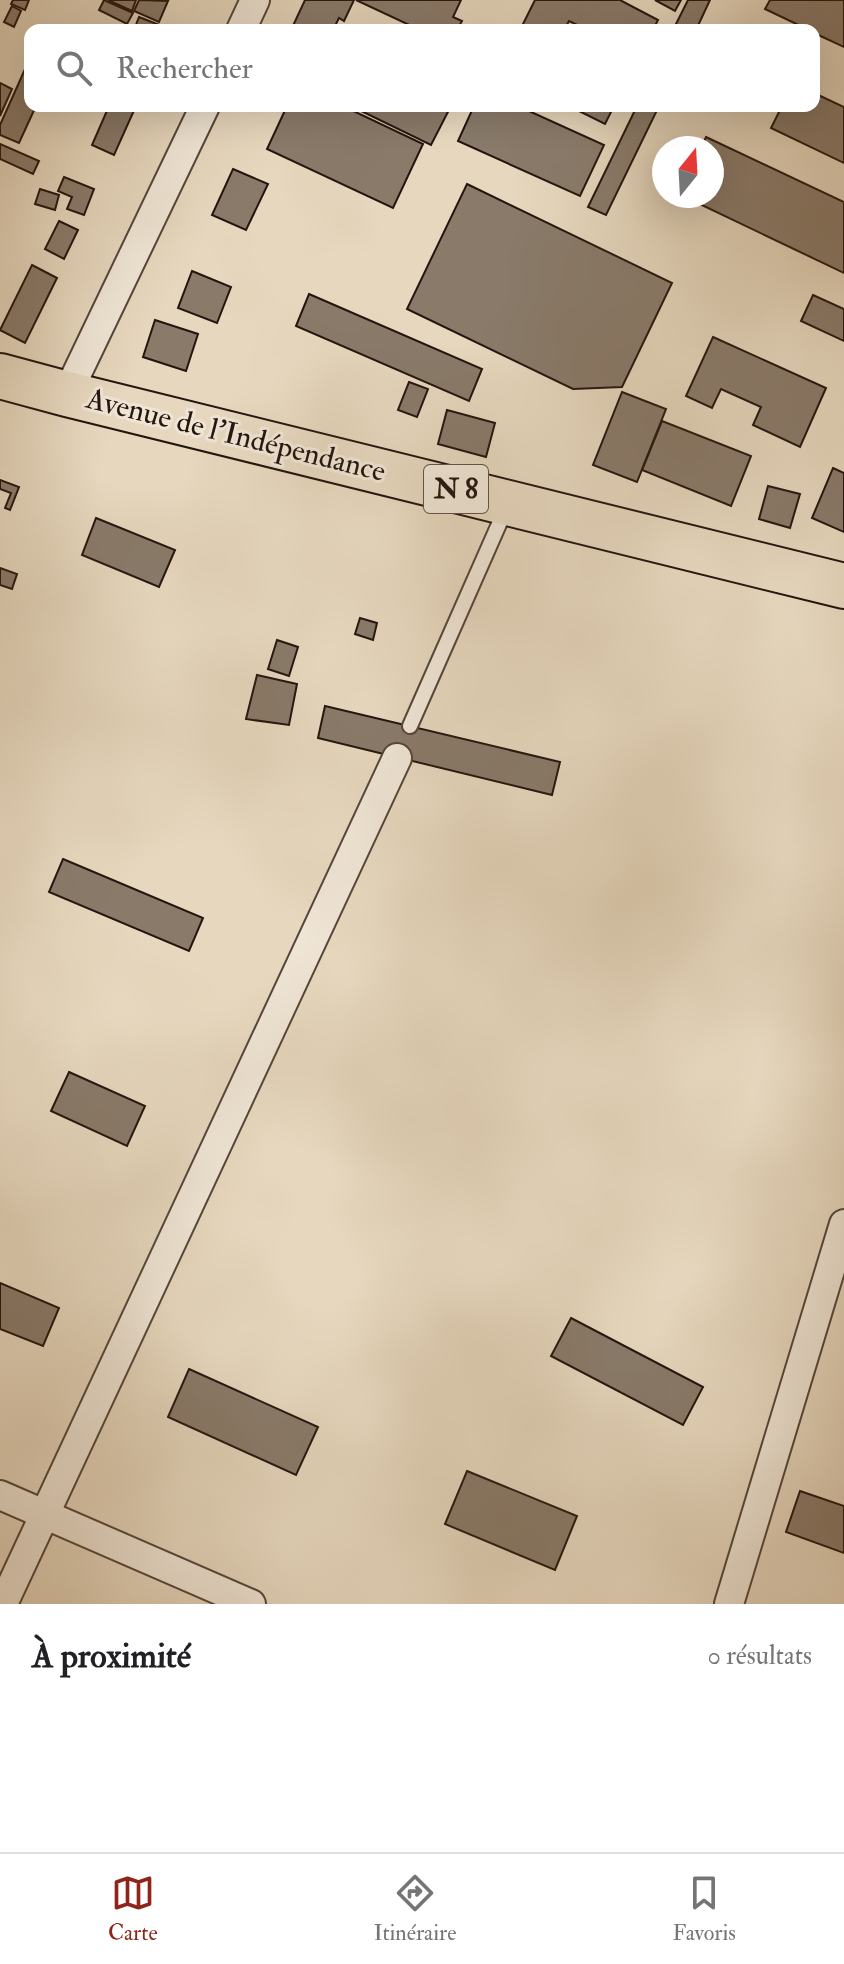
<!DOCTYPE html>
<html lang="fr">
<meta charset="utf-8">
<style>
:root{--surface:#fff;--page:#f6f6f6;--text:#202124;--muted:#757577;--line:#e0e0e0;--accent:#8f2418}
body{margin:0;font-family:"IM FELL Double Pica",serif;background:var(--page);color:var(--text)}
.compass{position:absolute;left:652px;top:136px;width:72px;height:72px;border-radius:50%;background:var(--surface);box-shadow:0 8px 32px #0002;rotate:18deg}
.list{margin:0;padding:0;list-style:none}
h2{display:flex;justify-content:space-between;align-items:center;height:104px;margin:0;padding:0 32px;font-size:34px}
h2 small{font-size:26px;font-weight:400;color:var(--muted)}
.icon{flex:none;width:44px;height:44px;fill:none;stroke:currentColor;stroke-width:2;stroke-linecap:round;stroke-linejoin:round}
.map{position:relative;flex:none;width:844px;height:1604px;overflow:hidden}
.search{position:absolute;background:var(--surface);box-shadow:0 8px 32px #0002;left:24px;right:24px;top:24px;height:88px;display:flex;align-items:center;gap:20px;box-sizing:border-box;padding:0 28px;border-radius:16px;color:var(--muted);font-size:30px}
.sheet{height:248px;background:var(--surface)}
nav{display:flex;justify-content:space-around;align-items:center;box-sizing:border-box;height:112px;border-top:2px solid var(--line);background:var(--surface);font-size:22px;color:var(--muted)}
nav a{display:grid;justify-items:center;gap:4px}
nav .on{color:var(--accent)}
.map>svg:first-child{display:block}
.building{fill:#897a6a;stroke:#25150f;stroke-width:2}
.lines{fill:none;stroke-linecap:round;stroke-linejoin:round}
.service-casing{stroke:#55463b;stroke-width:18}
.minor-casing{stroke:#55463b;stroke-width:32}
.trunk-casing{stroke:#25150f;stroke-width:48}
.service{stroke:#efe5d5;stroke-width:14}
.minor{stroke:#efe5d5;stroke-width:28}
.trunk{stroke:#e6d7be;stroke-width:44}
.labels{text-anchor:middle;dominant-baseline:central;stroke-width:6;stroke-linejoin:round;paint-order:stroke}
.shield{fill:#efe5d5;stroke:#62534a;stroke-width:2}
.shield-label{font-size:28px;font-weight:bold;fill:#25150f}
.street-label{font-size:30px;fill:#25150f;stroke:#efe5d5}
</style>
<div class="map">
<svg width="844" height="1604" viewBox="0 0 844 1604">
<rect width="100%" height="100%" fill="#e6d7be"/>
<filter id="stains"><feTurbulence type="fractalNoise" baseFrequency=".0025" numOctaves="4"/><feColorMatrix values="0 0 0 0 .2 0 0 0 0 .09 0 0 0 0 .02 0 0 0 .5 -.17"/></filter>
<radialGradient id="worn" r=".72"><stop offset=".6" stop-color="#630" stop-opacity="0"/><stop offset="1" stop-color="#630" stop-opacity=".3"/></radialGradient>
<g class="building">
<path d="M13,0H29L25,10L11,4Z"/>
<path d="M104,0L133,13L127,24L99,10Z"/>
<path d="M108,0H136L132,11Z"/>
<path d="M139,0L168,1L159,22L134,11Z"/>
<path d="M305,0H354L344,21L339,18L334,28L339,30H291Z"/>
<path d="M356,0H461L453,17L462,21L457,30H420Z"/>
<path d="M535,0H620L658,20L653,30H588L569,21L564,30H520Z"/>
<path d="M655,0H681L675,11Z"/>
<path d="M688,0H710L696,30H673Z"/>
<path d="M770,0H844V47L814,33V30H809L765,9Z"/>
<path d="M12,6L21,11L14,27L4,22Z"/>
<path d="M139,17L172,30H134Z"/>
<path d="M30,58V106H36L19,143L0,135V125Z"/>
<path d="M0,83L12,89L0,116Z"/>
<path d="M814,93L844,107V163L771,128L782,106H814Z"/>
<path d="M109,106H136L114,155L92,145Z"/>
<path d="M287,106H343L423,144L393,208L267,149Z"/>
<path d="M351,106H405L413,110L415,106H451L431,145Z"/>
<path d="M474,106H518L604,145L580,196L458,141Z"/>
<path d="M569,106H614L605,124Z"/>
<path d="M637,106H659L606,215L588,207Z"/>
<path d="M706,137L844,202V273L683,196H712V148H701Z"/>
<path d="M0,144L39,161L33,174L0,159Z"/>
<path d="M233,169L268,184L246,230L212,215Z"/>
<path d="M64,177L94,189L84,215L67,209L72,197L58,191Z"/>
<path d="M467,184L672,283L622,387L573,389L407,309Z"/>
<path d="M40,189L59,195L55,210L35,204Z"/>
<path d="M59,221L78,230L64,259L45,249Z"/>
<path d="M32,265L57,278L25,343L0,330Z"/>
<path d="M192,271L231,287L217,323L178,308Z"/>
<path d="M309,294L482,369L469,401L296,326Z"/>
<path d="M813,295L844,309V341L801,321Z"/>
<path d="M155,320L198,334L186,371L143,357Z"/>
<path d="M713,337L826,388L800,447L753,425L761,407L721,389L712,408L686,396Z"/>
<path d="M409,382L428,389L417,417L398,410Z"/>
<path d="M622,392L666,409L637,482L593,465Z"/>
<path d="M447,410L495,423L486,457L438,444Z"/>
<path d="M662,421L751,456L731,506L642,470Z"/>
<path d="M833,468L844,473V532L812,518Z"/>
<path d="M0,480L19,487L10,510L5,508L11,493L0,489Z"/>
<path d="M768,486L800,494L790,528L759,519Z"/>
<path d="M96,518L175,550L159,587L82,555Z"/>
<path d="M0,568L17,574L12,589L0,585Z"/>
<path d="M360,618L377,623L373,640L355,634Z"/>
<path d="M277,640L298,647L289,676L268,669Z"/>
<path d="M257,675L297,684L289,725L246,719Z"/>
<path d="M325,706L560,762L552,795L318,738Z"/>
<path d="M63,859L203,918L189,951L49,892Z"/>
<path d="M69,1072L145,1106L127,1146L51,1111Z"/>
<path d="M0,1283L59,1308L43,1346L0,1329Z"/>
<path d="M571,1318L703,1387L683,1425L551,1356Z"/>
<path d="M189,1369L318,1427L296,1475L168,1417Z"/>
<path d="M467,1471L577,1516L555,1570L445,1524Z"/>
<path d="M800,1491L844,1506V1553L786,1532Z"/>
</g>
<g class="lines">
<defs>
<path id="service" d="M410,726L507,506"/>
<g id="minor">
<path d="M241,30L255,0"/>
<path d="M67,394L205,106"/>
<path d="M0,1495L251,1604"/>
<path d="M3,1604L397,758"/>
<path d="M729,1604L844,1224"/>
</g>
<path id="trunk" d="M0,376L67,394L844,586"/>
</defs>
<use href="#service" class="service-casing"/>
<use href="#minor" class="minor-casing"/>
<use href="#trunk" class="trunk-casing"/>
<use href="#service" class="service"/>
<use href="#minor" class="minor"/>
<use href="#trunk" class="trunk"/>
</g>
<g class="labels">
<rect class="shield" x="424" y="465" width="64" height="48" rx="6"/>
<g class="shield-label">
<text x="456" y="489">N 8</text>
</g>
<g class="street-label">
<text transform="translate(236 435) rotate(14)">Avenue de l'Indépendance</text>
</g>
</g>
<rect width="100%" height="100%" filter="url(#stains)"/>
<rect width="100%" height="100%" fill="url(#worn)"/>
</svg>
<svg class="compass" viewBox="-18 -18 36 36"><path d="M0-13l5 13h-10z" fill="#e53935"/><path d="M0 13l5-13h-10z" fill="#757577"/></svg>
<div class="search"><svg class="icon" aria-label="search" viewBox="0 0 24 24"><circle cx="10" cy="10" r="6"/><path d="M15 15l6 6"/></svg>Rechercher</div>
</div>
<section class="sheet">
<h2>À proximité<small>0 résultats</small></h2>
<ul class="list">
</ul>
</section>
<nav>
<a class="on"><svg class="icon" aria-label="map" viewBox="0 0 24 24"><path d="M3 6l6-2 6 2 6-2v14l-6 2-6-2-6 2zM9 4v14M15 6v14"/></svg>Carte</a>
<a><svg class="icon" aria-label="directions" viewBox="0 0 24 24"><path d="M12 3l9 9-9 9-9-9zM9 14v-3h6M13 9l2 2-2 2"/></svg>Itinéraire</a>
<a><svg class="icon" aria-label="saved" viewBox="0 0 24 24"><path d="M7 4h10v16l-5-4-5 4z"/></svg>Favoris</a>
</nav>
